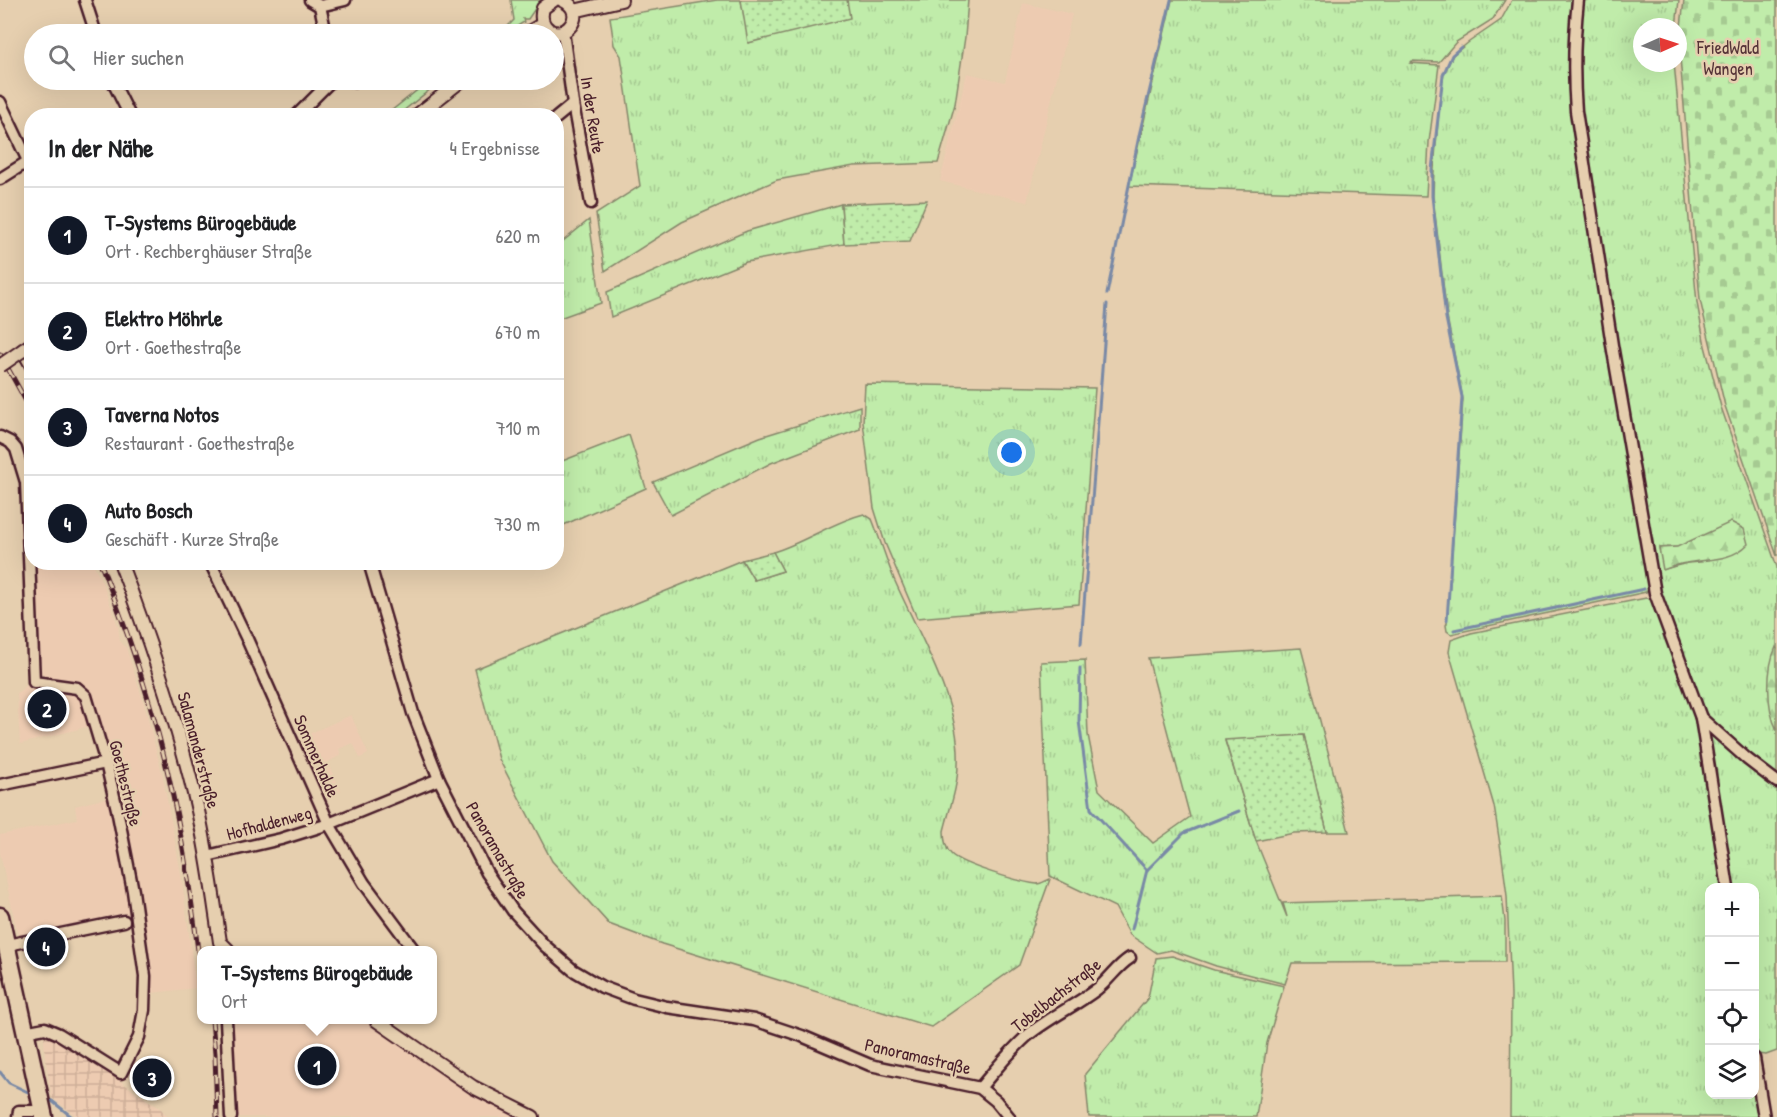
<!DOCTYPE html>
<html lang="de">
<meta charset="utf-8">
<style>
:root{--surface:#fff;--page:#f6f6f6;--text:#202124;--muted:#757577;--line:#e0e0e0;--accent:#111827}
body{margin:0;font-family:"Patrick Hand",sans-serif;background:var(--page);color:var(--text)}
.controls{position:absolute;right:18px;bottom:18px;display:grid;overflow:hidden;border-radius:12px;box-shadow:0 6px 24px #0002}
.controls button{width:54px;height:54px;display:grid;place-items:center;padding:0;border:0;border-bottom:2px solid var(--line);background:var(--surface);color:var(--text);font:30px sans-serif}
.compass{position:absolute;left:1633px;top:18px;width:54px;height:54px;border-radius:50%;background:var(--surface);box-shadow:0 6px 24px #0002;rotate:87deg}
.you{position:absolute;left:1012px;top:453px;width:21px;height:21px;margin:-15px;border:4px solid #fff;border-radius:50%;background:#1a73e8;box-shadow:0 0 0 9px #1a73e833}
.badge{display:grid;place-items:center;width:39px;height:39px;border-radius:50%;background:var(--accent);color:#fff;font-size:20px;font-weight:700}
.pin{position:absolute;translate:-50% -50%;border:3px solid #fff;box-shadow:0 2px 6px #0006}
.popup{position:absolute;left:197px;top:946px;width:240px;height:78px;box-sizing:border-box;display:grid;place-content:center;border-radius:12px;background:var(--surface);filter:drop-shadow(0 2px 4px #0005);font-size:20px;white-space:nowrap;color:var(--muted)}
.popup b{font-size:22px;color:var(--text)}
.popup::after{content:'';position:absolute;left:50%;top:100%;margin-left:-12px;border:12px solid transparent;border-top-color:var(--surface)}
.list{margin:0;padding:0;list-style:none}
h2{display:flex;justify-content:space-between;align-items:center;height:78px;margin:0;padding:0 24px;font-size:26px}
h2 small{font-size:20px;font-weight:400;color:var(--muted)}
.list li{display:grid;grid-template-columns:39px 1fr auto;gap:18px;align-items:center;box-sizing:border-box;height:96px;padding:0 24px;border-top:2px solid var(--line)}
.list b{display:block;font-size:22px;white-space:nowrap}
.list p{margin:0;font-size:20px;white-space:nowrap;color:var(--muted)}
.list em{font-size:20px;font-style:normal;color:var(--muted)}
.icon{flex:none;width:33px;height:33px;fill:none;stroke:currentColor;stroke-width:2;stroke-linecap:round;stroke-linejoin:round}
.map{position:relative;flex:none;width:1777px;height:1117px;overflow:hidden}
.search{position:absolute;background:var(--surface);box-shadow:0 6px 24px #0002;left:24px;top:24px;width:540px;height:66px;display:flex;align-items:center;gap:15px;box-sizing:border-box;padding:0 21px;border-radius:33px;color:var(--muted);font-size:22px}
.panel{position:absolute;background:var(--surface);box-shadow:0 6px 24px #0002;left:24px;top:108px;width:540px;height:462px;border-radius:24px}
.map>svg:first-child{display:block}
.built{fill:#edcbb1}
.industrial{fill:url(#industrial-grid)}
.grass{fill:url(#grass-tufts);stroke:#85866a;stroke-width:1.5;fill-rule:evenodd}
.forest{fill:url(#forest-firs);stroke:#85866a;stroke-width:1.5}
.cemetery{fill:url(#cemetery-stones);stroke:#85866a;stroke-width:1.5}
.garden{fill:url(#garden-dots);stroke:#85866a;stroke-width:1.5}
.lines{fill:none;stroke-linecap:round;stroke-linejoin:round}
.stream{stroke:#7989a6;stroke-width:3}
.minor-casing{stroke:#4a1f2b;stroke-width:15}
.tertiary-casing{stroke:#4a1f2b;stroke-width:16}
.primary-casing{stroke:#4a1f2b;stroke-width:21}
.minor{stroke:#e6cfaf;stroke-width:10}
.tertiary{stroke:#e6cfaf;stroke-width:12}
.primary{stroke:#e6cfaf;stroke-width:16}
.rail-casing{stroke:#4a1f2b;stroke-width:5}
.rail{stroke:#e6cfaf;stroke-width:3;stroke-dasharray:9;stroke-linecap:butt}
.tertiary-bridge-casing{stroke:#4a1f2b;stroke-width:16;stroke-linecap:butt}
.tertiary-bridge{stroke:#e6cfaf;stroke-width:12}
.labels{text-anchor:middle;dominant-baseline:central;stroke-width:5;stroke-linejoin:round;paint-order:stroke}
.park-label{font-size:18px;fill:#563438;stroke:#e6cfaf}
.street-label{font-size:18px;fill:#4a1f2b;stroke:#e6cfaf}
</style>
<div class="map">
<svg width="1777" height="1117" viewBox="0 0 1777 1117">
<defs>
<pattern id="industrial-grid" width="8" height="8" patternUnits="userSpaceOnUse" patternTransform="scale(1.5)"><rect width="8" height="8" fill="#edcbb1"/><path d="M0 4h8M4 0v8" fill="none" stroke="#cdae98"/></pattern>
<pattern id="grass-tufts" width="24" height="20" patternUnits="userSpaceOnUse" patternTransform="scale(1.5)"><rect width="24" height="20" fill="#c0ecaa"/><path d="M3 7l-1-3M5 7V3M7 7l1-3M15 17l-1-3M17 17v-4M19 17l1-3" fill="none" stroke="#a6ca92"/></pattern>
<pattern id="forest-firs" width="22" height="20" patternUnits="userSpaceOnUse" patternTransform="scale(1.5)"><rect width="22" height="20" fill="#c0ecaa"/><path d="M5 1l3.5 6h-7zM16 11l3.5 6h-7z" fill="#a6ca92"/></pattern>
<pattern id="cemetery-stones" width="16" height="16" patternUnits="userSpaceOnUse" patternTransform="scale(1.5)"><rect width="16" height="16" fill="#c0ecaa"/><path d="M2 7V4a2 2 0 0 1 4 0v3zM10 15v-3a2 2 0 0 1 4 0v3z" fill="#a6ca92"/></pattern>
<pattern id="garden-dots" width="8" height="8" patternUnits="userSpaceOnUse" patternTransform="scale(1.5)"><rect width="8" height="8" fill="#c0ecaa"/><path d="M2 2h.1M6 6h.1" fill="none" stroke="#a6ca92" stroke-width="1.8" stroke-linecap="round"/></pattern>
</defs>
<rect width="100%" height="100%" fill="#e6cfaf"/>
<filter id="ink" filterUnits="userSpaceOnUse"><feTurbulence type="fractalNoise" baseFrequency=".0167" numOctaves="2"/><feDisplacementMap in="SourceGraphic" scale="12" xChannelSelector="R" yChannelSelector="G"/><feConvolveMatrix kernelMatrix="1 2 1 2 8 2 1 2 1" color-interpolation-filters="sRGB"/></filter>
<g filter="url(#ink)">
<g class="built">
<path d="M1023,3L1072,14L1027,202L940,181L967,73L1005,82Z"/>
<path d="M32,563H93L104,587L118,626L120,641L126,648L143,700L162,773L181,874L196,988L151,993L139,912L18,935L0,853V835L77,819L75,806L118,795L98,724L20,744L17,693L36,678Z"/>
<path d="M351,715L368,754L360,758L353,743L339,749L341,755L328,762L341,791L328,796L302,737Z"/>
<path d="M233,1020H376L450,1071L533,1117H235Z"/>
</g>
<path class="industrial" d="M44,1037H51L77,1052L161,1109L168,1117H78L52,1098L45,1056Z"/>
<g class="grass">
<path d="M511,0H541L528,19H523L524,22L505,34H494L505,29L514,20Z"/>
<path d="M717,0H741L749,43L847,0H968L965,37L955,104L938,163L854,166L777,180L682,222L605,271L596,214L640,186L621,56L614,45L610,17Z"/>
<path d="M1172,0H1505L1493,19L1456,42L1439,62L1412,61L1410,63L1439,65L1429,142L1426,196L1129,186Z"/>
<path d="M1512,0H1574L1571,87L1650,588L1646,592L1451,634L1447,631L1446,625L1447,623L1463,399L1447,317L1433,196L1434,169L1440,98L1444,74L1453,55L1469,42L1501,20Z"/>
<path d="M1582,0H1679L1676,27H1642V63H1674L1697,303L1705,346L1721,407L1777,567V649C1765,660 1774,712 1777,730C1777,745 1777,762 1777,778L1715,726L1701,709L1659,589L1612,320L1578,88ZM1677,547L1701,562L1687,563L1664,569L1659,548Z"/>
<path d="M430,80H442L398,115H386Z"/>
<path d="M841,204L844,244L746,262L611,317L607,292L747,231Z"/>
<path d="M589,220L601,303L557,319V246Z"/>
<path d="M865,384L1095,388L1079,604L917,618L885,543L874,508L863,422Z"/>
<path d="M860,406V429L771,463L671,515L653,482L760,437Z"/>
<path d="M629,435L646,488L557,528V463Z"/>
<path d="M864,514L872,519C880,539 886,559 894,579C918,634 961,703 958,764C958,787 949,810 944,831C944,839 945,848 951,854C962,865 1020,882 1037,884C1041,884 1045,881 1050,879L1019,965L931,1027L662,944L609,924L552,861L499,759L475,669L742,560L754,580L783,571L773,552C804,543 832,522 864,514Z"/>
<path d="M1646,598L1654,600L1698,721L1725,887L1710,888V1094H1754L1755,1081L1761,1117H1510L1511,995L1507,896L1502,857L1494,806L1449,652L1451,640L1471,633Z"/>
<path d="M1301,648L1349,832H1327L1304,735L1225,741L1256,841L1287,917L1283,903L1502,896L1505,921V962L1292,963L1285,984L1216,966L1171,950L1157,953L1130,935L1115,907L1050,876L1041,662L1085,660L1088,735L1099,790L1153,843L1190,817L1148,658Z"/>
<path d="M1716,731L1777,785V1051L1766,1055L1756,1054L1754,1042V888L1731,887L1709,735Z"/>
<path d="M1172,956L1214,970L1284,986L1267,1043L1256,1117H1089L1085,1074L1148,998L1156,958Z"/>
</g>
<g class="forest">
<path d="M1731,522L1744,529L1748,544C1732,561 1708,559 1686,563C1679,564 1671,567 1663,570L1659,548L1677,547Z"/>
<path d="M1776,647L1777,649V730C1766,709 1766,668 1776,647Z"/>
</g>
<path class="cemetery" d="M1684,0H1777V556L1725,406L1700,300L1679,45Z"/>
<g class="garden">
<path d="M741,0H847L850,18L748,43Z"/>
<path d="M927,200L910,241L844,244L841,204Z"/>
<path d="M773,552L783,571L754,580L742,560Z"/>
<path d="M1304,735L1327,832L1294,833L1256,841L1225,740Z"/>
</g>
<g class="lines">
<g class="stream">
<path d="M1107,294L1140,131L1171,0"/>
<path d="M1447,620L1462,397L1446,318L1432,196V170L1443,75L1452,55L1461,47"/>
<path d="M1454,630L1644,589"/>
<path d="M1081,644L1107,304"/>
<path d="M1080,668L1079,721L1091,809L1147,870L1132,929"/>
<path d="M1147,870L1184,833L1239,811"/>
<path d="M0,1072L9,1083L32,1094"/>
<path d="M46,1099L52,1101L72,1117"/>
</g>
<defs>
<g id="minor">
<path d="M85,0L96,34"/>
<path d="M310,0L320,6L326,34"/>
<path d="M1578,0C1574,37 1573,74 1576,111L1612,345L1655,593L1701,718L1728,888"/>
<path d="M320,6L345,0"/>
<path d="M563,32L573,104L591,203"/>
<path d="M112,80L130,116"/>
<path d="M353,80L354,82"/>
<path d="M0,102L32,169"/>
<path d="M296,116L332,80"/>
<path d="M556,118L573,104"/>
<path d="M0,179L27,162"/>
<path d="M0,437L10,442L16,449L26,482L34,682L77,688L86,696L106,763L117,809L133,891L145,976L144,1010L139,1037L121,1073L59,1034L45,1028L24,1032"/>
<path d="M210,562L247,639L329,824L364,883L414,950"/>
<path d="M369,562L413,713L439,779L487,873L513,911L544,945L573,970L602,987L634,999L667,1007L754,1020L802,1036L870,1065L980,1088L996,1101L1009,1117"/>
<path d="M1701,718L1747,759L1777,782"/>
<path d="M0,785L106,763"/>
<path d="M207,856L281,839L329,824L439,779"/>
<path d="M7,945L124,921"/>
<path d="M226,1020L231,1117"/>
<path d="M1754,1058L1764,1117"/>
<path d="M980,1088C995,1070 1009,1052 1027,1036C1047,1019 1075,1006 1097,989C1109,980 1117,966 1130,958"/>
<path d="M18,1117L19,1111H43"/>
</g>
<g id="tertiary">
<path d="M554,0L543,8C541,15 541,21 545,26C562,47 591,12 562,0"/>
<path d="M574,11L621,0"/>
<path d="M526,34L543,24"/>
<path d="M416,116L462,80"/>
<path d="M32,344L23,350L32,366"/>
<path d="M120,562C150,641 177,721 196,802C207,848 213,895 220,942L228,950"/>
<path d="M376,1020L473,1087L533,1117"/>
</g>
<path id="primary" d="M0,916L44,1117"/>
</defs>
<use href="#minor" class="minor-casing"/>
<use href="#tertiary" class="tertiary-casing"/>
<use href="#primary" class="primary-casing"/>
<use href="#minor" class="minor"/>
<use href="#tertiary" class="tertiary"/>
<use href="#primary" class="primary"/>
<defs>
<g id="rail">
<path d="M0,354L32,412"/>
<path d="M100,562C119,609 136,657 150,705C177,795 191,890 202,983"/>
<path d="M212,1020L215,1054L217,1117"/>
</g>
</defs>
<use href="#rail" class="rail-casing"/>
<use href="#rail" class="rail"/>
<defs>
<path id="tertiary-bridge" d="M0,366L23,350"/>
</defs>
<use href="#tertiary-bridge" class="tertiary-bridge-casing"/>
<use href="#tertiary-bridge" class="tertiary-bridge"/>
</g>
</g>
<g class="labels">
<g class="park-label">
<text x="1728" y="47">FriedWald<tspan x="1728" dy="21">Wangen</tspan></text>
</g>
<g class="street-label">
<text transform="translate(593 115) rotate(81)">In der Reute</text>
<text transform="translate(199 750) rotate(75)">Salamanderstraße</text>
<text transform="translate(317 756) rotate(66)">Sommerhalde</text>
<text transform="translate(126 783) rotate(76)">Goethestraße</text>
<text transform="translate(269 823) rotate(-15)">Hofhaldenweg</text>
<text transform="translate(498 850) rotate(60)">Panoramastraße</text>
<text transform="translate(1056 995) rotate(-38)">Tobelbachstraße</text>
<text transform="translate(918 1056) rotate(13)">Panoramastraße</text>
</g>
</g>
</svg>
<div class="controls">
<button>+</button>
<button>−</button>
<button><svg class="icon" aria-label="locate" viewBox="0 0 24 24"><circle cx="12" cy="12" r="6"/><path d="M12 2v4M12 18v4M2 12h4M18 12h4"/></svg></button>
<button><svg class="icon" aria-label="layers" viewBox="0 0 24 24"><path d="M12 4l9 5-9 5-9-5zM3 14l9 5 9-5"/></svg></button>
</div>
<svg class="compass" viewBox="-18 -18 36 36"><path d="M0-13l5 13h-10z" fill="#e53935"/><path d="M0 13l5-13h-10z" fill="#757577"/></svg>
<div class="you"></div>
<div class="pin badge" style="left:317px;top:1066px">1</div>
<div class="popup"><b>T-Systems Bürogebäude</b>Ort</div>
<div class="pin badge" style="left:47px;top:709px">2</div>
<div class="pin badge" style="left:152px;top:1078px">3</div>
<div class="pin badge" style="left:46px;top:947px">4</div>
<div class="search"><svg class="icon" aria-label="search" viewBox="0 0 24 24"><circle cx="10" cy="10" r="6"/><path d="M15 15l6 6"/></svg>Hier suchen</div>
<section class="panel">
<h2>In der Nähe<small>4 Ergebnisse</small></h2>
<ul class="list">
<li><span class="badge">1</span><div><b>T-Systems Bürogebäude</b><p>Ort · Rechberghäuser Straße</p></div><em>620 m</em></li>
<li><span class="badge">2</span><div><b>Elektro Möhrle</b><p>Ort · Goethestraße</p></div><em>670 m</em></li>
<li><span class="badge">3</span><div><b>Taverna Notos</b><p>Restaurant · Goethestraße</p></div><em>710 m</em></li>
<li><span class="badge">4</span><div><b>Auto Bosch</b><p>Geschäft · Kurze Straße</p></div><em>730 m</em></li>
</ul>
</section>
</div>
